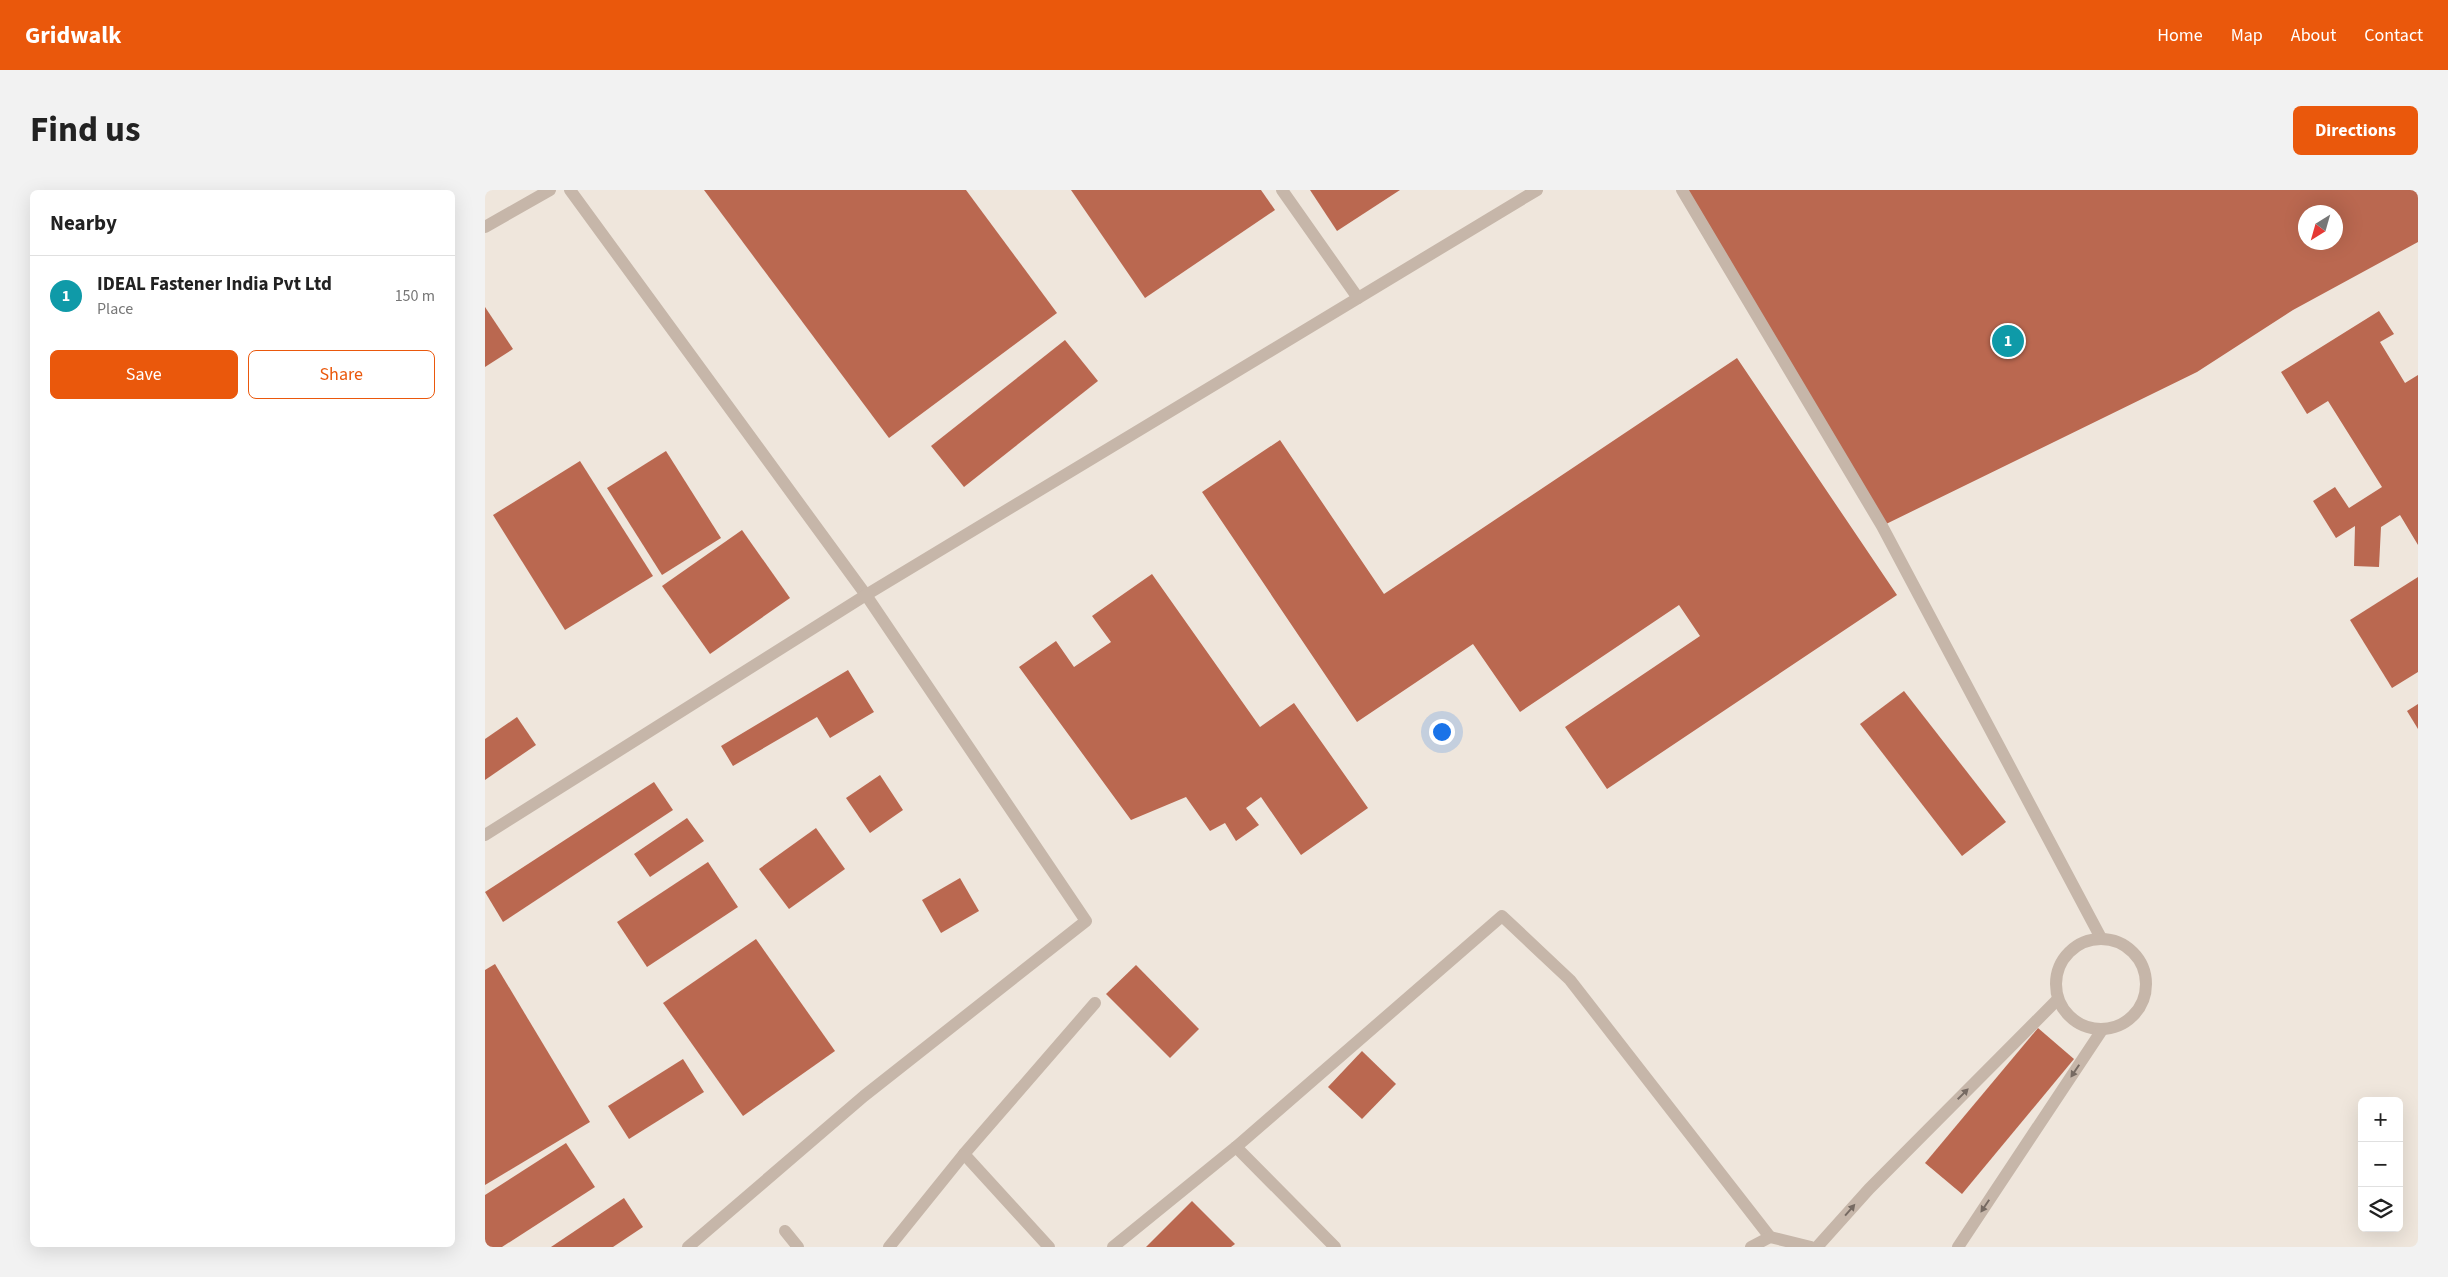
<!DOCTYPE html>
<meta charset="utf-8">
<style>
:root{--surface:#fff;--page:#f2f2f2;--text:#222;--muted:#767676;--line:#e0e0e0;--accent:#ea580c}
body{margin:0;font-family:"Source Sans 3",sans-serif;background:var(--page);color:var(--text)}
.controls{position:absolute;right:15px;bottom:15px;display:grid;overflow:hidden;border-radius:8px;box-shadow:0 5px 20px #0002}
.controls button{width:45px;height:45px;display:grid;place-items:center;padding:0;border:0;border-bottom:1px solid var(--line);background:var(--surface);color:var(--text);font:25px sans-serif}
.compass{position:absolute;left:1813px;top:15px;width:45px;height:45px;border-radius:50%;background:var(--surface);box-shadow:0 5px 20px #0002;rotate:217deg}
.you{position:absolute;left:956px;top:541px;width:18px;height:18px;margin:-12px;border:4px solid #fff;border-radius:50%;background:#1a73e8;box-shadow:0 0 0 8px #1a73e833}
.badge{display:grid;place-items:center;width:32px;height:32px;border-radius:50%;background:var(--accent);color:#fff;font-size:16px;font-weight:700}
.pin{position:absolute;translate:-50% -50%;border:2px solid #fff;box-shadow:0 1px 5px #0006}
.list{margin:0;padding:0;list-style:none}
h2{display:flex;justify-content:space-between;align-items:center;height:65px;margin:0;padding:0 20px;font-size:21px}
h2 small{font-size:16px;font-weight:400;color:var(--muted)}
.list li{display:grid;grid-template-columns:32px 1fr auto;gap:15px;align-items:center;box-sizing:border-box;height:80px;padding:0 20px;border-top:1px solid var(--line)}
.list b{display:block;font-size:19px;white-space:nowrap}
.list p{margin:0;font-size:16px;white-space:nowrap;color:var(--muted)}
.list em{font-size:16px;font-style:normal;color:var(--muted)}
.actions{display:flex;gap:10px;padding:15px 20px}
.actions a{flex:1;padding:11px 0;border:1px solid var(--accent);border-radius:8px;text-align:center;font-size:18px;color:var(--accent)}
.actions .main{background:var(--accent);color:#fff}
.icon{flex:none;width:28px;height:28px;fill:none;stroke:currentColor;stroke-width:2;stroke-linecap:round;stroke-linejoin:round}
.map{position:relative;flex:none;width:1933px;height:1057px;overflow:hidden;border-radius:8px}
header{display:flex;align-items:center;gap:30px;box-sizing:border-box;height:70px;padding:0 25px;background:var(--accent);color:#fff}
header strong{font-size:24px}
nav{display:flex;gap:28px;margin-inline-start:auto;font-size:18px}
.intro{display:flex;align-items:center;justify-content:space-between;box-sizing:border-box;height:120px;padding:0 30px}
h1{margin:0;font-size:35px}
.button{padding:12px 22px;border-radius:8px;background:var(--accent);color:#fff;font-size:18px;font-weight:700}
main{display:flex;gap:30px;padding:0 30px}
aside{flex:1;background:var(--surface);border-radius:8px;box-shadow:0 5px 20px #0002}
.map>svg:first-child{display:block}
.building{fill:#ba6850;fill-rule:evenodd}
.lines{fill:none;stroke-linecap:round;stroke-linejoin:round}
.minor{stroke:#c6b6a9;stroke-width:12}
.oneway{fill:#766a62}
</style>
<header>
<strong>Gridwalk</strong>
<nav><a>Home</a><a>Map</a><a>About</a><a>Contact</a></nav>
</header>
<div class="intro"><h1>Find us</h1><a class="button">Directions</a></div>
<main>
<aside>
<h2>Nearby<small></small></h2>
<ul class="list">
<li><span class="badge" style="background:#0f9aa8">1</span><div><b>IDEAL Fastener India Pvt Ltd</b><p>Place</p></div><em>150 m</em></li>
</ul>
<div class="actions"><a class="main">Save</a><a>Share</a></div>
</aside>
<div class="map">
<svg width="1933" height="1057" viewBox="0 0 1933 1057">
<rect width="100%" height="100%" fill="#efe6dc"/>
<g class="building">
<path d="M219,0H481L572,123L404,248Z"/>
<path d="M586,0H776L790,20L660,108Z"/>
<path d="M825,0H915L852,41Z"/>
<path d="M1197,0H1933V52L1808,120L1712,182L1397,336ZM1820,22H1850V52H1820Z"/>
<path d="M0,117L28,159L0,177Z"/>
<path d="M1894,121L1909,144L1895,152L1920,193L1933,185V355L1915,325L1896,337L1894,377L1869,376L1870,336L1851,348L1828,311L1850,297L1864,318L1897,297L1843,211L1822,224L1796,182Z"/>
<path d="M580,150L613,191L479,297L446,256Z"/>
<path d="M1252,168L1412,405L1122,599L1080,537L1215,446L1194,415L1035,522L988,454L872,532L717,302L795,250L899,404Z"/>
<path d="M181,261L236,348L177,385L122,298Z"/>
<path d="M95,271L168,386L80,440L8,325Z"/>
<path d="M257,340L305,408L225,464L177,396Z"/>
<path d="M667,384L775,537L809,513L883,618L816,665L776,607L761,618L774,635L751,651L740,633L725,641L701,607L646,630L534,477L571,451L589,477L626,452L607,426Z"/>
<path d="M1933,387V482L1907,498L1865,430Z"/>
<path d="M363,480L389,522L345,548L332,527L248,576L236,556Z"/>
<path d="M1419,501L1521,632L1477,666L1375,534Z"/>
<path d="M1933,514V539L1922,521Z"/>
<path d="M32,527L51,555L0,590V549Z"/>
<path d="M395,585L418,620L385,643L361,608Z"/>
<path d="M169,592L188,620L18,732L0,702Z"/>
<path d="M202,628L219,651L165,687L149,664Z"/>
<path d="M331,638L360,679L304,719L274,679Z"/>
<path d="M223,672L253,717L162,777L132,732Z"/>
<path d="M475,688L494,721L456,743L437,710Z"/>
<path d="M271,749L350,861L258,926L178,813Z"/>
<path d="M10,774L105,932L0,995V780Z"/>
<path d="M651,775L714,839L685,868L621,804Z"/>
<path d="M1553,838L1589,869L1477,1004L1440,973Z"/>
<path d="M877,861L911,894L877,929L843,897Z"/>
<path d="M198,869L219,902L144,949L123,916Z"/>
<path d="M81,953L110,997L17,1057H0V1005Z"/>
<path d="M139,1008L158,1037L128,1057H66Z"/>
<path d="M707,1011L750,1054L746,1057H661Z"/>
</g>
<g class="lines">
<g class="minor">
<path d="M85,0L381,405L601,731L379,906L203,1057"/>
<path d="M797,0L873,108"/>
<path d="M1197,0L1397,336L1616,748"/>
<path d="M0,37L65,0"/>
<path d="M0,645L381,405L1052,0"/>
<circle cx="1616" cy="794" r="45"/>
<path d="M751,957L850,1057"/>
<path d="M479,964L564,1057"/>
<path d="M300,1041L313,1057"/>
<path d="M404,1057L479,964L610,813"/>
<path d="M628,1057L751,957L1017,726L1085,790L1285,1047"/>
<path d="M1266,1057L1285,1047L1326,1057"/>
<path d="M1332,1057L1384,999L1573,809"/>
<path d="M1473,1057L1617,840"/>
</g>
</g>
<defs><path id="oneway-solid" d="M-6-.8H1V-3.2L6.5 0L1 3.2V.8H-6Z" transform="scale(1.25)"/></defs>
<g class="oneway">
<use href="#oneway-solid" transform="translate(1590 881) rotate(124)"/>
<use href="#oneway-solid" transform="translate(1478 904) rotate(-45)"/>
<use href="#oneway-solid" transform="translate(1500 1016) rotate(124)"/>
<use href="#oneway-solid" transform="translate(1365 1020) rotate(-49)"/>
</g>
</svg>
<div class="controls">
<button>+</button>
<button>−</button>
<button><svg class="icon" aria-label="layers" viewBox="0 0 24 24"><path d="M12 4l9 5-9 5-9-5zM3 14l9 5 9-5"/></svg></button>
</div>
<svg class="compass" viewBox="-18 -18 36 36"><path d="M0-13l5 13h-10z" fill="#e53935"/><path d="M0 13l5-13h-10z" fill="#767676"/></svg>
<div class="you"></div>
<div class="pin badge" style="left:1523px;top:151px;background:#0f9aa8">1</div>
</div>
</main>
